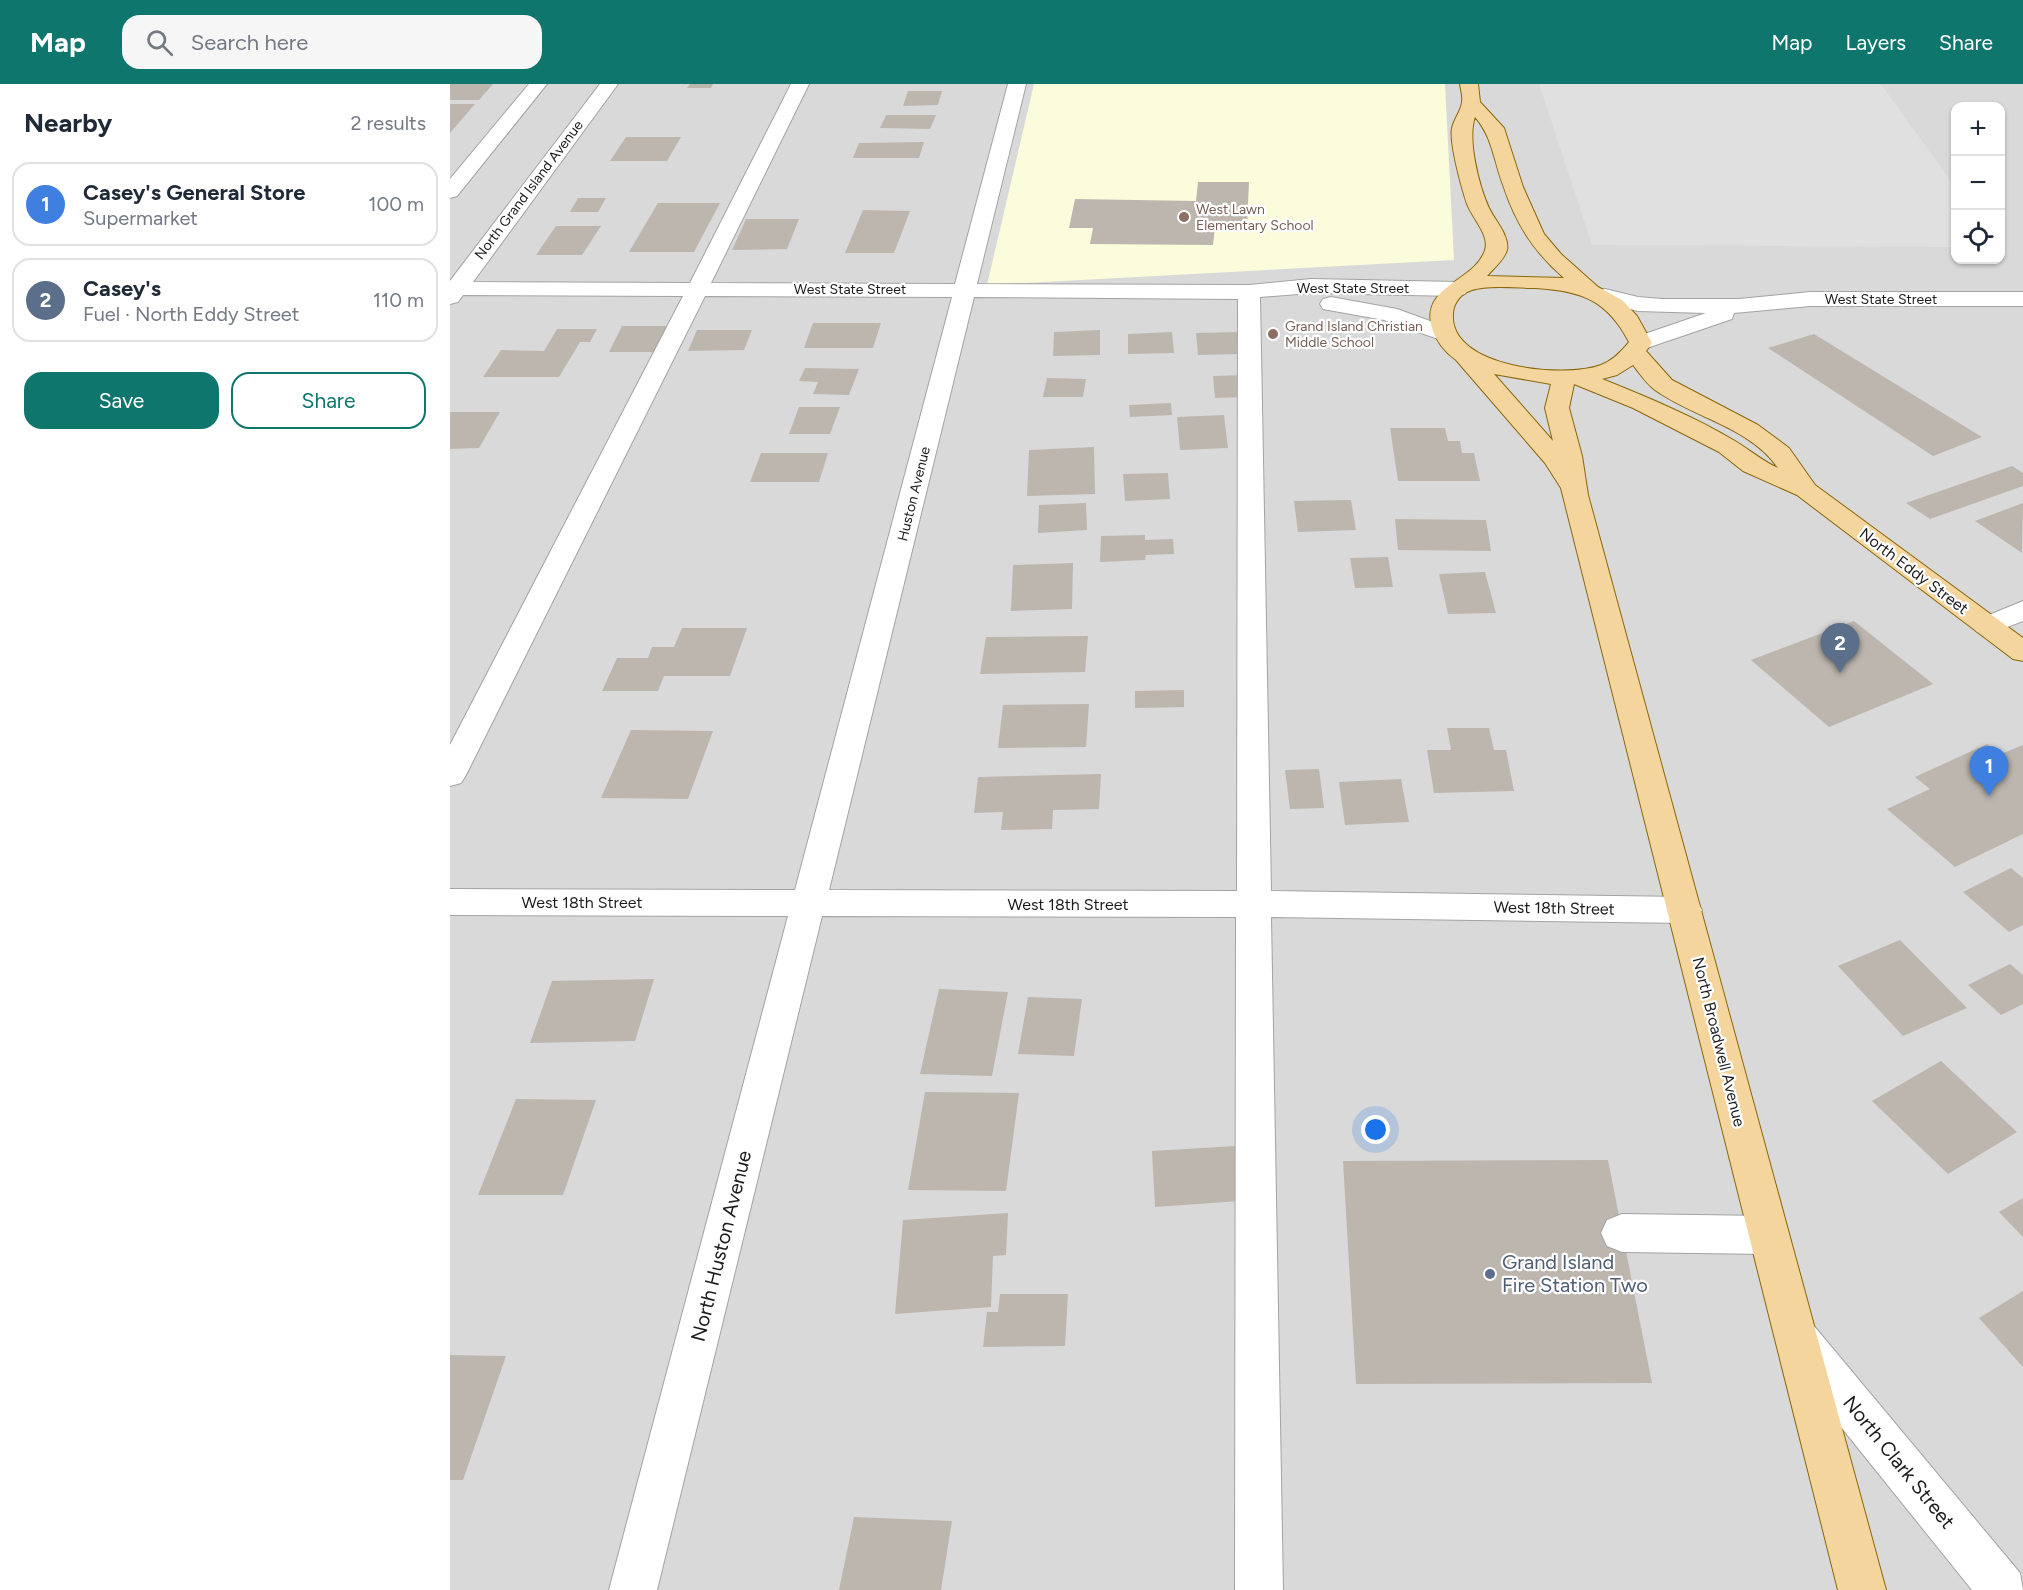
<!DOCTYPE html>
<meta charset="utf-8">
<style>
:root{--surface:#fff;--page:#f6f6f7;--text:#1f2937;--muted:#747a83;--line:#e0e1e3;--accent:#0f766e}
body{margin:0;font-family:Figtree,sans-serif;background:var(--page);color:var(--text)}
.controls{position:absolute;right:18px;top:18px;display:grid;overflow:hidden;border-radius:12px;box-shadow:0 2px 4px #0004}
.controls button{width:54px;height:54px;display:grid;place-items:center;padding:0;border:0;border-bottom:2px solid var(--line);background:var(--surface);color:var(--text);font:30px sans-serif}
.you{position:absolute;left:926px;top:1046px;width:21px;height:21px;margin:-15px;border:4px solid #fff;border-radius:50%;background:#1a73e8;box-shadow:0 0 0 9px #1a73e833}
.badge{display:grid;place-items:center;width:39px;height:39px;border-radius:50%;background:var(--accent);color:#fff;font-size:20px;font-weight:700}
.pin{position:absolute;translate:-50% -50px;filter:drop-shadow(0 2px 3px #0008)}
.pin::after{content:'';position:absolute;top:32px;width:21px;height:18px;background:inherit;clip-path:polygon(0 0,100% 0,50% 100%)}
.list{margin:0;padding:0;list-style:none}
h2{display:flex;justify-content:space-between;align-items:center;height:78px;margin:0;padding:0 24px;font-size:26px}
h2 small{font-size:20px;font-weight:400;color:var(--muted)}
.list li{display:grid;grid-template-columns:39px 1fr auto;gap:18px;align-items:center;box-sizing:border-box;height:84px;margin:0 12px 12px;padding:0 12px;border:2px solid var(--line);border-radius:18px}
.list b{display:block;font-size:22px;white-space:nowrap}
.list p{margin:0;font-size:20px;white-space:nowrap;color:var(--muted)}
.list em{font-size:20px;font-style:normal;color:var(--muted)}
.actions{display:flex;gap:12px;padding:18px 24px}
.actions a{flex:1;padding:14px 0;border:2px solid var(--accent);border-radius:18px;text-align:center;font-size:21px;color:var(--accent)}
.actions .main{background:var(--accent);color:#fff}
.icon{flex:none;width:33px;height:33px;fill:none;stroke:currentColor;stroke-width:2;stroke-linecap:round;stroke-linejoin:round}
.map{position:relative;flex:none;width:1573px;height:1506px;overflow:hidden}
header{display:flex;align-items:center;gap:36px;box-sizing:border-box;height:84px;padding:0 30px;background:var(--accent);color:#fff}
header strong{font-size:28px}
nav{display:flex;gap:33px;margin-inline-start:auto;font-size:21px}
.search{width:420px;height:54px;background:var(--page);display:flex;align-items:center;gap:15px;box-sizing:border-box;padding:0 21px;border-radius:18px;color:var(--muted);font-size:22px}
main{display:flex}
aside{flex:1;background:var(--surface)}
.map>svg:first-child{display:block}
.residential{fill:#dad9d9;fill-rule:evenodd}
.education{fill:#fafcdb}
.parking{fill:#e0e0e0}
.building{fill:#bcb6af}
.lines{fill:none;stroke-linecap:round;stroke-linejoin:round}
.minor-casing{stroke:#a3a3a3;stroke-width:2}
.major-casing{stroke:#89680a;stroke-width:2}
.minor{fill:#fff;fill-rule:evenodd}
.major{fill:#f5d59e;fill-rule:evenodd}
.education-dot{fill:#8d6e63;stroke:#fff;stroke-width:2}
.service-dot{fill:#5c6f8a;stroke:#fff;stroke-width:2}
.labels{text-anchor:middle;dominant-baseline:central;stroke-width:4.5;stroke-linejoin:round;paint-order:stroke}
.far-street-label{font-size:14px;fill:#1c1c1c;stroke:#fff}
.far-education-label{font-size:14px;fill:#785e54;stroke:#fff;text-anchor:start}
.street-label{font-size:16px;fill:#1c1c1c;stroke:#fff}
.near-street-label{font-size:20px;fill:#1c1c1c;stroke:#fff}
.near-service-label{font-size:20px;fill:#4e5e75;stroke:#fff;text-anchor:start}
</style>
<header>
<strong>Map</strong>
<div class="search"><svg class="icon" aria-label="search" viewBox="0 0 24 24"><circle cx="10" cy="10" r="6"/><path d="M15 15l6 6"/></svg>Search here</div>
<nav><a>Map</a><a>Layers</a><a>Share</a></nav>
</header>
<main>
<aside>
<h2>Nearby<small>2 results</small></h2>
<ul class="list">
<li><span class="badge" style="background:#3f7fe0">1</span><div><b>Casey's General Store</b><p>Supermarket</p></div><em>100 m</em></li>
<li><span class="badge" style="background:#5c6f8a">2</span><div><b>Casey's</b><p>Fuel · North Eddy Street</p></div><em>110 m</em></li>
</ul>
<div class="actions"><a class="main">Save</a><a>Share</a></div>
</aside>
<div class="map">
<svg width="1573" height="1506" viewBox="0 0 1573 1506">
<rect width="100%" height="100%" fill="#eceae2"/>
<path class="residential" d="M0,0H1573V1506H0ZM1506,22H1550V176H1506Z"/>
<path class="education" d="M584,0H995L1004,176L537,201Z"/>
<path class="parking" d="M1089,0H1431L1505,103V163L1142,161Z"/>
<g class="building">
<path d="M0,0H43L29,16H0Z"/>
<path d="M240,0H263L261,4H237Z"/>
<path d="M458,7H492L488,21L453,22Z"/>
<path d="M0,20H25L0,49Z"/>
<path d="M436,31H486L480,45L430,44Z"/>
<path d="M176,53H231L217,77H160Z"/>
<path d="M474,58L469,74H403L409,59Z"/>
<path d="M748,98H799L797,142H765L763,161L640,160L643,144H619L625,115L746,117Z"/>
<path d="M128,114H156L148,128H120Z"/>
<path d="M208,119H270L244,168H179Z"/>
<path d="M413,126L460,127L444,169H395Z"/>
<path d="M296,135H349L337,165L282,166Z"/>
<path d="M106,142H151L132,171H86Z"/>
<path d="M363,239H431L423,264H354Z"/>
<path d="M172,242H217L205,268H159Z"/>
<path d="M107,245H147L140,258H130L109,293H33L51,266L94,267Z"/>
<path d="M247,246H302L294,266L238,267Z"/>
<path d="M650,246V271L603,272L604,248Z"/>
<path d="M722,248L724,269L678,270V250Z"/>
<path d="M790,248L793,270L748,271L746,249Z"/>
<path d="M1364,250L1532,353L1483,372L1318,264Z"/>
<path d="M355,284L409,285L399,311L363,310L368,298L349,297Z"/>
<path d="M795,291L798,313L765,314L763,292Z"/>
<path d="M597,294L636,295L633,313H593Z"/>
<path d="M721,319L722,331L680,333L679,321Z"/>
<path d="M349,323H390L380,350H339Z"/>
<path d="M0,328H50L29,364L0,365Z"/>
<path d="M774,331L778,364L730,366L727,333Z"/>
<path d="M940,344H995L998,357H1010L1012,369H1024L1030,397H948Z"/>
<path d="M644,363L645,410L577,412L579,366Z"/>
<path d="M311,369H378L369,398H300Z"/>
<path d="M1562,382L1573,389V402L1480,435L1456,419Z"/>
<path d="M718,389L720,415L675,417L673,390Z"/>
<path d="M901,416L906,446L848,448L844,417Z"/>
<path d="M636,419L637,446L588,449L589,421Z"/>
<path d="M1573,419L1572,469L1525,437Z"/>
<path d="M945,435L1036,436L1041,467L948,466Z"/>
<path d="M695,451V456L723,455L724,470L696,471L695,476L650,478L651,452Z"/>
<path d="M938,473L943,503L905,504L900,474Z"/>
<path d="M623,479L622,525L561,527L563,481Z"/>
<path d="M1035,488L1046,529L998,530L989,490Z"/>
<path d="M1404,537L1483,600L1379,643L1301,576Z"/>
<path d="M232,544H297L280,592H214L208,607H152L167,574H198L202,563H224Z"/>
<path d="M638,552L635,588L530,590L536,553Z"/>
<path d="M734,606V623L685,624V607Z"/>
<path d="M639,620L636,663L548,664L553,621Z"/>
<path d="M997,644H1039L1044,666H1056L1064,707L984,709L977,666H1001Z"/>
<path d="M181,646L263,647L238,715L151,714Z"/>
<path d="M1537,660L1551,670L1573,661V750L1505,783L1437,725L1480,705L1465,693Z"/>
<path d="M869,685L874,724L840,725L835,686Z"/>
<path d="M651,690L649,725L603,726L602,745L551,746L553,728L524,729L528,693Z"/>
<path d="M951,695L959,738L895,741L889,698Z"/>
<path d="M1561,784L1573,794V841L1559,848L1513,808Z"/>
<path d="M1450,856L1517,924L1453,952L1388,882Z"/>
<path d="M1560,880L1573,891V920L1551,931L1518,901Z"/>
<path d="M204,895L185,957L80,959L102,897Z"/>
<path d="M489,905L558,908L542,992L470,990Z"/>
<path d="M578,913L632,915L624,972L568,970Z"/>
<path d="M1491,977L1567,1048L1498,1090L1422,1017Z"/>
<path d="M475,1008L569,1009L556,1107L458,1106Z"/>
<path d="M66,1015L146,1016L113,1111H28Z"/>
<path d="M785,1062L790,1117L705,1123L702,1067Z"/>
<path d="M1158,1076L1202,1299L906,1300L893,1077Z"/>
<path d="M1573,1114V1153L1549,1128Z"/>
<path d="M558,1129L556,1171L543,1172L541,1223L445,1230L453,1136Z"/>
<path d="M1573,1207V1283L1529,1234Z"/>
<path d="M550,1210H618L615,1262L533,1263L537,1228H548Z"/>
<path d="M0,1271L56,1272L13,1396H0Z"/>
<path d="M404,1433L502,1437L491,1506H389Z"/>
</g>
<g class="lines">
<defs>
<g id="minor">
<path d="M79,0H97L7,112L0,114V95Z"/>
<path d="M150,0H168L23,198L240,199L341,0H359L261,199L505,200L558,0H576L527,200L799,201L861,195L1007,198L1015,200L1018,205L1015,210L1007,212L861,209L810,213L821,807L1235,813L1247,817L1252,826L1247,835L1235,839L821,833L833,1506H785L786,833L372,832L207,1506H159L338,832L0,831V805L345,806L502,213L255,212L16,691L11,699L0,702V661L233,212L13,211L8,218L0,220V197ZM524,213L788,215L787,807L379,806Z"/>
<path d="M1155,205L1188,213L1212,215H1289L1360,208H1573V222H1360L1284,229L1282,235L1191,266L1183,264L1180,259L1183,254L1256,229L1188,227L1147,217L1144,212L1147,207Z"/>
<path d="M881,213L947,225L1002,245L1005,250L1002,255L994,257L934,236L873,225L870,220L873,215Z"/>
<path d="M1573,517V537L1537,551L1527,548L1523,542L1527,536Z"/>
<path d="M1172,1130L1318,1132L1333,1138L1339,1151L1333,1164L1318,1170L1172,1168L1157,1162L1151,1149L1157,1136Z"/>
<path d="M1349,1236L1364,1242L1570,1489L1573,1506H1522L1334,1272L1327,1257L1334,1242Z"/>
</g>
<path id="major" d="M1010,0H1028L1030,18L1054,44L1073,103L1094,150L1111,170L1148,203L1172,216L1187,232L1202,259L1196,267L1222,296L1308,341L1339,364L1365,401L1573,554V577L1563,575L1347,411L1293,387L1269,368L1183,324L1124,300L1119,324L1132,372L1138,411L1436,1506H1388L1111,404L1095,379L1006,276C995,268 986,257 982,244C970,201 1025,198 1035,166C1040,151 1022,134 1017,120C1012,105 999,59 1002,44C1004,35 1011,27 1012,18C1013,13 1011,6 1010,0ZM1025,33C1042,52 1044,77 1053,101C1066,140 1083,167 1114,194L1037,192C1044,184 1054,176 1057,166C1060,152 1044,135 1039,124C1029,102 1017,55 1025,33ZM1086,204C1132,207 1157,216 1179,258C1171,268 1163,276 1151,281C1115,295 999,284 1003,230C1003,221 1009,212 1017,208C1032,200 1068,204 1086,204ZM1183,281C1190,290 1196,299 1205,306C1244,334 1300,343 1328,384C1312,377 1300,366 1285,357C1243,332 1197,313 1152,295L1167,291ZM1044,290L1101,300L1095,324L1103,357Z"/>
</defs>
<use href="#minor" class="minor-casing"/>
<use href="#major" class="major-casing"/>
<use href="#minor" class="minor"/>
<use href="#major" class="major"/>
</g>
<g class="education-dot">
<circle cx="734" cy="133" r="6"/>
<circle cx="823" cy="250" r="6"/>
</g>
<circle class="service-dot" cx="1040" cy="1190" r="6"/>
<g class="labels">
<g class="far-street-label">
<text transform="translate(79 106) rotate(-53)">North Grand Island Avenue</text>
<text x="903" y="204">West State Street</text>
<text x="400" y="205">West State Street</text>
<text x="1431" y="215">West State Street</text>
<text transform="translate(464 410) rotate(-76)">Huston Avenue</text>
</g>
<g class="far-education-label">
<text x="746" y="125">West Lawn<tspan x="746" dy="16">Elementary School</tspan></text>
<text x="835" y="242">Grand Island Christian<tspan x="835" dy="16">Middle School</tspan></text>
</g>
<g class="street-label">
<text transform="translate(1464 487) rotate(37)">North Eddy Street</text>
<text x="132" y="818">West 18th Street</text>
<text x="618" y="820">West 18th Street</text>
<text transform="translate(1104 824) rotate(1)">West 18th Street</text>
<text transform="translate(1269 958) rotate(76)">North Broadwell Avenue</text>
</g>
<g class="near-street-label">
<text transform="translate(271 1162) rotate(-76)">North Huston Avenue</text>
<text transform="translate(1449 1378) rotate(51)">North Clark Street</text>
</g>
<g class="near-service-label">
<text x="1052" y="1178">Grand Island<tspan x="1052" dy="23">Fire Station Two</tspan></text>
</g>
</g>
</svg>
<div class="controls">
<button>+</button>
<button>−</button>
<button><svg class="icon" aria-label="locate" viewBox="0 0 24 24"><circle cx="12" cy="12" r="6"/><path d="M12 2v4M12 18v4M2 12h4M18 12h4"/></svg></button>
</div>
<div class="you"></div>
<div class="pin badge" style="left:1539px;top:712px;background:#3f7fe0">1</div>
<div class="pin badge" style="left:1390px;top:589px;background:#5c6f8a">2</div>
</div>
</main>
